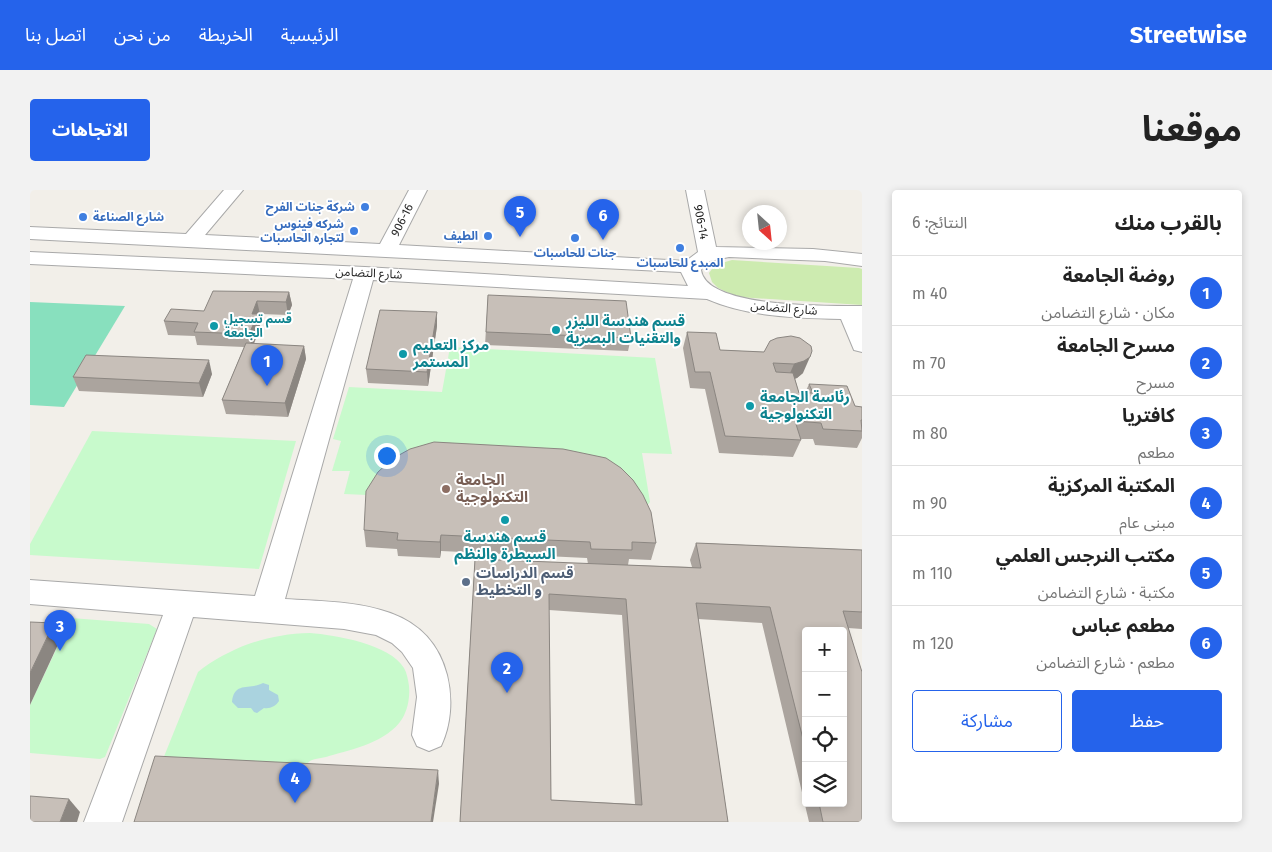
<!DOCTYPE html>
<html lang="ar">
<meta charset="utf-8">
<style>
:root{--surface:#fff;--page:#f2f2f2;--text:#222;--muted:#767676;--line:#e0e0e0;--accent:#2563eb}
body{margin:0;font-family:"Fira Sans","Noto Sans Arabic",sans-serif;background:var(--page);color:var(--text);direction:rtl}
.controls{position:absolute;right:15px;bottom:15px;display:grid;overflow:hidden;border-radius:5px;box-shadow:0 2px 8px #0003}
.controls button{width:45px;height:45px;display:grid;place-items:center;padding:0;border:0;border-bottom:1px solid var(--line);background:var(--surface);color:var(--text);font:25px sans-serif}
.compass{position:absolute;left:712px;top:15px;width:45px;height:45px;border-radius:50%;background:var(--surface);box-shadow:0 2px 8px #0003;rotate:153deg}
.you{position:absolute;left:356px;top:265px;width:18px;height:18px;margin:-12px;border:4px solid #fff;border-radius:50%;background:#1a73e8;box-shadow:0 0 0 8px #1a73e833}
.badge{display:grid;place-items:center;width:32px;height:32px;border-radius:50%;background:var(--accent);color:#fff;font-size:16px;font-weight:700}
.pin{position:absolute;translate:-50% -41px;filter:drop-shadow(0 1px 2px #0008)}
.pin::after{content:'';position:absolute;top:26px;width:18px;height:15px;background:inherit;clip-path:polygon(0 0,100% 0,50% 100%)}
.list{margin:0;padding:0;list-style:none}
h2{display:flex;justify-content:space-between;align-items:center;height:65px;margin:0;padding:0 20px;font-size:21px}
h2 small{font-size:16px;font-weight:400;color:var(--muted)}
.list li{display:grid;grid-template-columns:32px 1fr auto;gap:15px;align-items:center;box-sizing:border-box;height:70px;padding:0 20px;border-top:1px solid var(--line)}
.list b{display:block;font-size:19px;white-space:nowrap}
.list p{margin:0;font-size:16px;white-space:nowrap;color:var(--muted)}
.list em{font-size:16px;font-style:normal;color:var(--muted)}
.actions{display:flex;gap:10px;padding:15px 20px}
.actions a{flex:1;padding:11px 0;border:1px solid var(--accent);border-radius:5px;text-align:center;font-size:18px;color:var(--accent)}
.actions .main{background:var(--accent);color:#fff}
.icon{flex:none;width:28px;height:28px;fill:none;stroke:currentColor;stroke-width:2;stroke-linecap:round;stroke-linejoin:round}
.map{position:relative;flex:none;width:832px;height:632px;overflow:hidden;direction:ltr;border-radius:5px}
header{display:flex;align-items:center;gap:30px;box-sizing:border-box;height:70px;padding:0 25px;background:var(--accent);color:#fff}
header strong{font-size:24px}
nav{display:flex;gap:28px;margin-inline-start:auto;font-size:18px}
.intro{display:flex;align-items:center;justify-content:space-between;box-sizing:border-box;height:120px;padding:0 30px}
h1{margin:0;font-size:35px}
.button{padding:12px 22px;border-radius:5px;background:var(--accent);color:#fff;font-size:18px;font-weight:700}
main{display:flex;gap:30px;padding:0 30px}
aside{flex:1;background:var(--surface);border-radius:5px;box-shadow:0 2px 8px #0003}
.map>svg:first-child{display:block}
.grass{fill:#cdebb0}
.park{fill:#c8facc}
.pitch{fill:#88e0be}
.water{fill:#aad3df}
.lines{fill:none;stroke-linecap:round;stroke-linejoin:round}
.minor-casing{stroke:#a9a9a9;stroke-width:2}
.minor{fill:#fff;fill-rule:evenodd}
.wall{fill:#aba49e;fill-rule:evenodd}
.shaded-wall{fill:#8b8681}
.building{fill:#c7bfb8;stroke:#8b8681;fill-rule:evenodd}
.shop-dot{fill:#3f7fe0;stroke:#fff;stroke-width:2}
.culture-dot{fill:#0f9aa8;stroke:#fff;stroke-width:2}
.education-dot{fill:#8d6e63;stroke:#fff;stroke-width:2}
.service-dot{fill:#5c6f8a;stroke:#fff;stroke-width:2}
.labels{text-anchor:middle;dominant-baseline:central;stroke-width:4;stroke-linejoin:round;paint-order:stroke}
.far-shop-label{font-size:12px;font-weight:bold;fill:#366cbe;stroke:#fff;text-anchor:end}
.far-street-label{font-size:12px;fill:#222;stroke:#fff}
.far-culture-label{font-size:12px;font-weight:bold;fill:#0d838f;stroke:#fff;text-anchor:start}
.culture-label{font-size:15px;font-weight:bold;fill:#0d838f;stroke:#fff;text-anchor:start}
.education-label{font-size:15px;font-weight:bold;fill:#785e54;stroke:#fff;text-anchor:start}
.service-label{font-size:15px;font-weight:bold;fill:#4e5e75;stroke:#fff;text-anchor:start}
</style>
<header>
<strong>Streetwise</strong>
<nav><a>الرئيسية</a><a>الخريطة</a><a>من نحن</a><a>اتصل بنا</a></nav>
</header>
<div class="intro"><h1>موقعنا</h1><a class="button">الاتجاهات</a></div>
<main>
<aside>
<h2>بالقرب منك<small>النتائج: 6</small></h2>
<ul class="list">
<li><span class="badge">1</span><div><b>روضة الجامعة</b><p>مكان · شارع التضامن</p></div><em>40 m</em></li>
<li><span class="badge">2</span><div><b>مسرح الجامعة</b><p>مسرح</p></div><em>70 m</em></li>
<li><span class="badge">3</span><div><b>كافتريا</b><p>مطعم</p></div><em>80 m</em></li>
<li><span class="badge">4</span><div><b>المكتبة المركزية</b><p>مبنى عام</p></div><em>90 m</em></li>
<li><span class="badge">5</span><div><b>مكتب النرجس العلمي</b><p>مكتبة · شارع التضامن</p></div><em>110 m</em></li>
<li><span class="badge">6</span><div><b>مطعم عباس</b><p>مطعم · شارع التضامن</p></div><em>120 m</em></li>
</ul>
<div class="actions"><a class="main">حفظ</a><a>مشاركة</a></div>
</aside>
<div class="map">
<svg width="832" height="632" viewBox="0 0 832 632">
<rect width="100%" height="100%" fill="#f2efe9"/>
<path class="grass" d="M702,70L829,78L832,79V115L707,107L688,98L682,92L679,83L685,75Z"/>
<g class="park">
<path d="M420,157L625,168L642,264L612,263L620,312L616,317L314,304L320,281H302L311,251L303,249L319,197L412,202Z"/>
<path d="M62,241L266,251L229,379L0,365V354Z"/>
<path d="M41,428L119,434L127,439L75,567L70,569L0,563V515Z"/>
<path d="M280,443C305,445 360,454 374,478C377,483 378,490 379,496C380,507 378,519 372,529C357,552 324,559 299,566C294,568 285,568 280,571C278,572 275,577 273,580L133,569L168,482L173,478C206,455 240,444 280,443Z"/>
</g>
<path class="pitch" d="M0,112L95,116L34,217L0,215Z"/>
<path class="water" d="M233,493L239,495V500L248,505L249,511C246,516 240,519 234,518L227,523L224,522L221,518H208L202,512C204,491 220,500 233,493Z"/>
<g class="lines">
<defs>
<path id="minor" d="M194,0H213L175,45L350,54L379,0H397L369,55L656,71L668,62L656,0H674L686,57L783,59L832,64V76L795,71L699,67L680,71L674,75L671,80C676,119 802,116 832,116V162L824,160L811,129C767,128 718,127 677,109L343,90L255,409C318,413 398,410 417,485C423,509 421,535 411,556L399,561L387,556L382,545L387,507L383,478L372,462L362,453L346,445L314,439L163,427L92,632H54L133,425L0,414V390L225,406L323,89L0,74V62L335,77L658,96L651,82L0,49V37L156,44Z"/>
</defs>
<use href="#minor" class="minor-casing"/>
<use href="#minor" class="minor"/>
</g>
<g class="wall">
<path d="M259,102L262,115L258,125L230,124L228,127L230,137L224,154L274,156L276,169L258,227L196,224L192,210L214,157L167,155L165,146L138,145L134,131Z"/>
<path d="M458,105L601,148L598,161L455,155Z"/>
<path d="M407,136L398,196L338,193L336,179Z"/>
<path d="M657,142L690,160L734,162L747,148L773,183L767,188L765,189L769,203H775L779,194L825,216L832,217V248L827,258L785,255L783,249H770L771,250L763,267L689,263L675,199L660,198L653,158Z"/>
<path d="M182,184L173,207L49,201L43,187Z"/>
<path d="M334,340L626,353L621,370L599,369L598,375L662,377L660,370L666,353L832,360V439L818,438L832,632H779L732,433L668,429L698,632H430L445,369L558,374L557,368L411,361L410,368L368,366L367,359L336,357ZM519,420L592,425L605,614L521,610ZM776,441L813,613H776Z"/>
</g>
<g class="shaded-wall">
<path d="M259,102L262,115L258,125L256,112Z"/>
<path d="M227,111L230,124L228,127L230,137L222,158L219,144L222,124Z"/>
<path d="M407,122V136L398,196L397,182Z"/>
<path d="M274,156L276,169L258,227L255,213Z"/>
<path d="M780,167L773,183L767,188L757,190L764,174Z"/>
<path d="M179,170L182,184L173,207L169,193Z"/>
<path d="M411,345V361L410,368V352Z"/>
<path d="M24,433L32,446L0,515V483Z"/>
<path d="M408,580L409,594L403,632H401Z"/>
<path d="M39,609L50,622L47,632H30Z"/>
</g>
<g class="building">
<path d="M183,101L259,102L256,112L227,111L222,124H228L219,144L164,142L168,133L134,131L141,119L174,121Z"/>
<path d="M458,105L596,111L601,148L456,142Z"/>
<path d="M350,120L407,122L397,182L336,179Z"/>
<path d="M657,142L686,143L690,160L734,162L740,151L747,148L761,146L770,148L781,156L782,161L780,167L774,171L764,174L743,173L746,182L763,183L769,203H783L779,194L817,196L825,216L832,217V230H831L832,241L793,239L791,233L765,231L771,250L695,246L680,182H665Z"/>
<path d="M216,153L274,156L255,213L192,210Z"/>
<path d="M56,165L179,170L169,193L43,187Z"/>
<path d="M404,252L533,259L576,268L591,278L603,290L613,305L621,322L626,353L602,352V360L561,359L560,352L411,345L410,352L367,350L368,343L334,340L336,301L348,282L362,269L380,259Z"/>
<path d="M666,353L832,360V422L813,421L832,482V632H793L789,613H813V441H776V561L740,417L666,413L698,632H430L445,369L671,378ZM519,404L596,409L612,615L521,610Z"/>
<path d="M0,432L24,433L0,483Z"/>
<path d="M125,566L408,580L401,632H104Z"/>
<path d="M0,606L39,609L30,632H0Z"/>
</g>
<g class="shop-dot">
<circle cx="335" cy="17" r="5"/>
<circle cx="53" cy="27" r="5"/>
<circle cx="324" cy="41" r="5"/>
<circle cx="458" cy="46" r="5"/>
<circle cx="545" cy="48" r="5"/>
<circle cx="650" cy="58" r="5"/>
</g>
<g class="culture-dot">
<circle cx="184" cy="136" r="5"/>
<circle cx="526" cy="140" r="5"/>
<circle cx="373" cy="164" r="5"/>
<circle cx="720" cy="216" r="5"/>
<circle cx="475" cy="330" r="5"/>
</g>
<circle class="education-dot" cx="416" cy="299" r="5"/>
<circle class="service-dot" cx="436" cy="392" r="5"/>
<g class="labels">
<g class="far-shop-label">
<text x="325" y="17">شركة جنات الفرح</text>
<text x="63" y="27" text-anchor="start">شارع الصناعة</text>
<text x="314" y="34">شركه فينوس<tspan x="314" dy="14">لتجاره الحاسبات</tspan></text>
<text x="448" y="46">الطيف</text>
<text x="545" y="63" text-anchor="middle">جنات للحاسبات</text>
<text x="650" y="73" text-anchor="middle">المبدع للحاسبات</text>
</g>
<g class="far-street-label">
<text transform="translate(372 30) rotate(-63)">906-16</text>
<text transform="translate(671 32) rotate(79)">906-14</text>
<text transform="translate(339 83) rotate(3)">شارع التضامن</text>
<text transform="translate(754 118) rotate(5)">شارع التضامن</text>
</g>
<g class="far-culture-label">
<text x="194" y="129">قسم تسجيل<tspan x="194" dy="14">الجامعة</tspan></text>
</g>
<g class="culture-label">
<text x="536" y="131">قسم هندسة الليزر<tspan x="536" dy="17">والتقنيات البصرية</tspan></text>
<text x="383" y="155">مركز التعليم<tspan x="383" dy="17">المستمر</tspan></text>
<text x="730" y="207">رئاسة الجامعة<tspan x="730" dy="17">التكنولوجية</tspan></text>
<text x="475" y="347" text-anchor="middle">قسم هندسة<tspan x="475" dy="17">السيطرة والنظم</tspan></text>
</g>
<g class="education-label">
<text x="426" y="290">الجامعة<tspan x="426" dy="17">التكنولوجية</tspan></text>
</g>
<g class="service-label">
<text x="446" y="383">قسم الدراسات<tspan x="446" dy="17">و التخطيط</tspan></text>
</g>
</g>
</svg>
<div class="controls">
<button>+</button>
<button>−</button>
<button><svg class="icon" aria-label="locate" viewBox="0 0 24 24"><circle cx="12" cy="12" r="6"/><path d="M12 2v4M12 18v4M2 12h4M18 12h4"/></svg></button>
<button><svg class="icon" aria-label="layers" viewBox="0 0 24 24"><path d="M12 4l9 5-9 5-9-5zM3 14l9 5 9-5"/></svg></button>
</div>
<svg class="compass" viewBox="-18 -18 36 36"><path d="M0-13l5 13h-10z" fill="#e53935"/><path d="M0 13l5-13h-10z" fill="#767676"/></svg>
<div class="you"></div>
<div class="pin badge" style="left:237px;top:196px">1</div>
<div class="pin badge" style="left:477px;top:503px">2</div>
<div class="pin badge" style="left:30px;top:461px">3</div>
<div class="pin badge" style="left:265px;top:613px">4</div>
<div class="pin badge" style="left:490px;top:47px">5</div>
<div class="pin badge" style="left:573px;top:50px">6</div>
</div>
</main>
